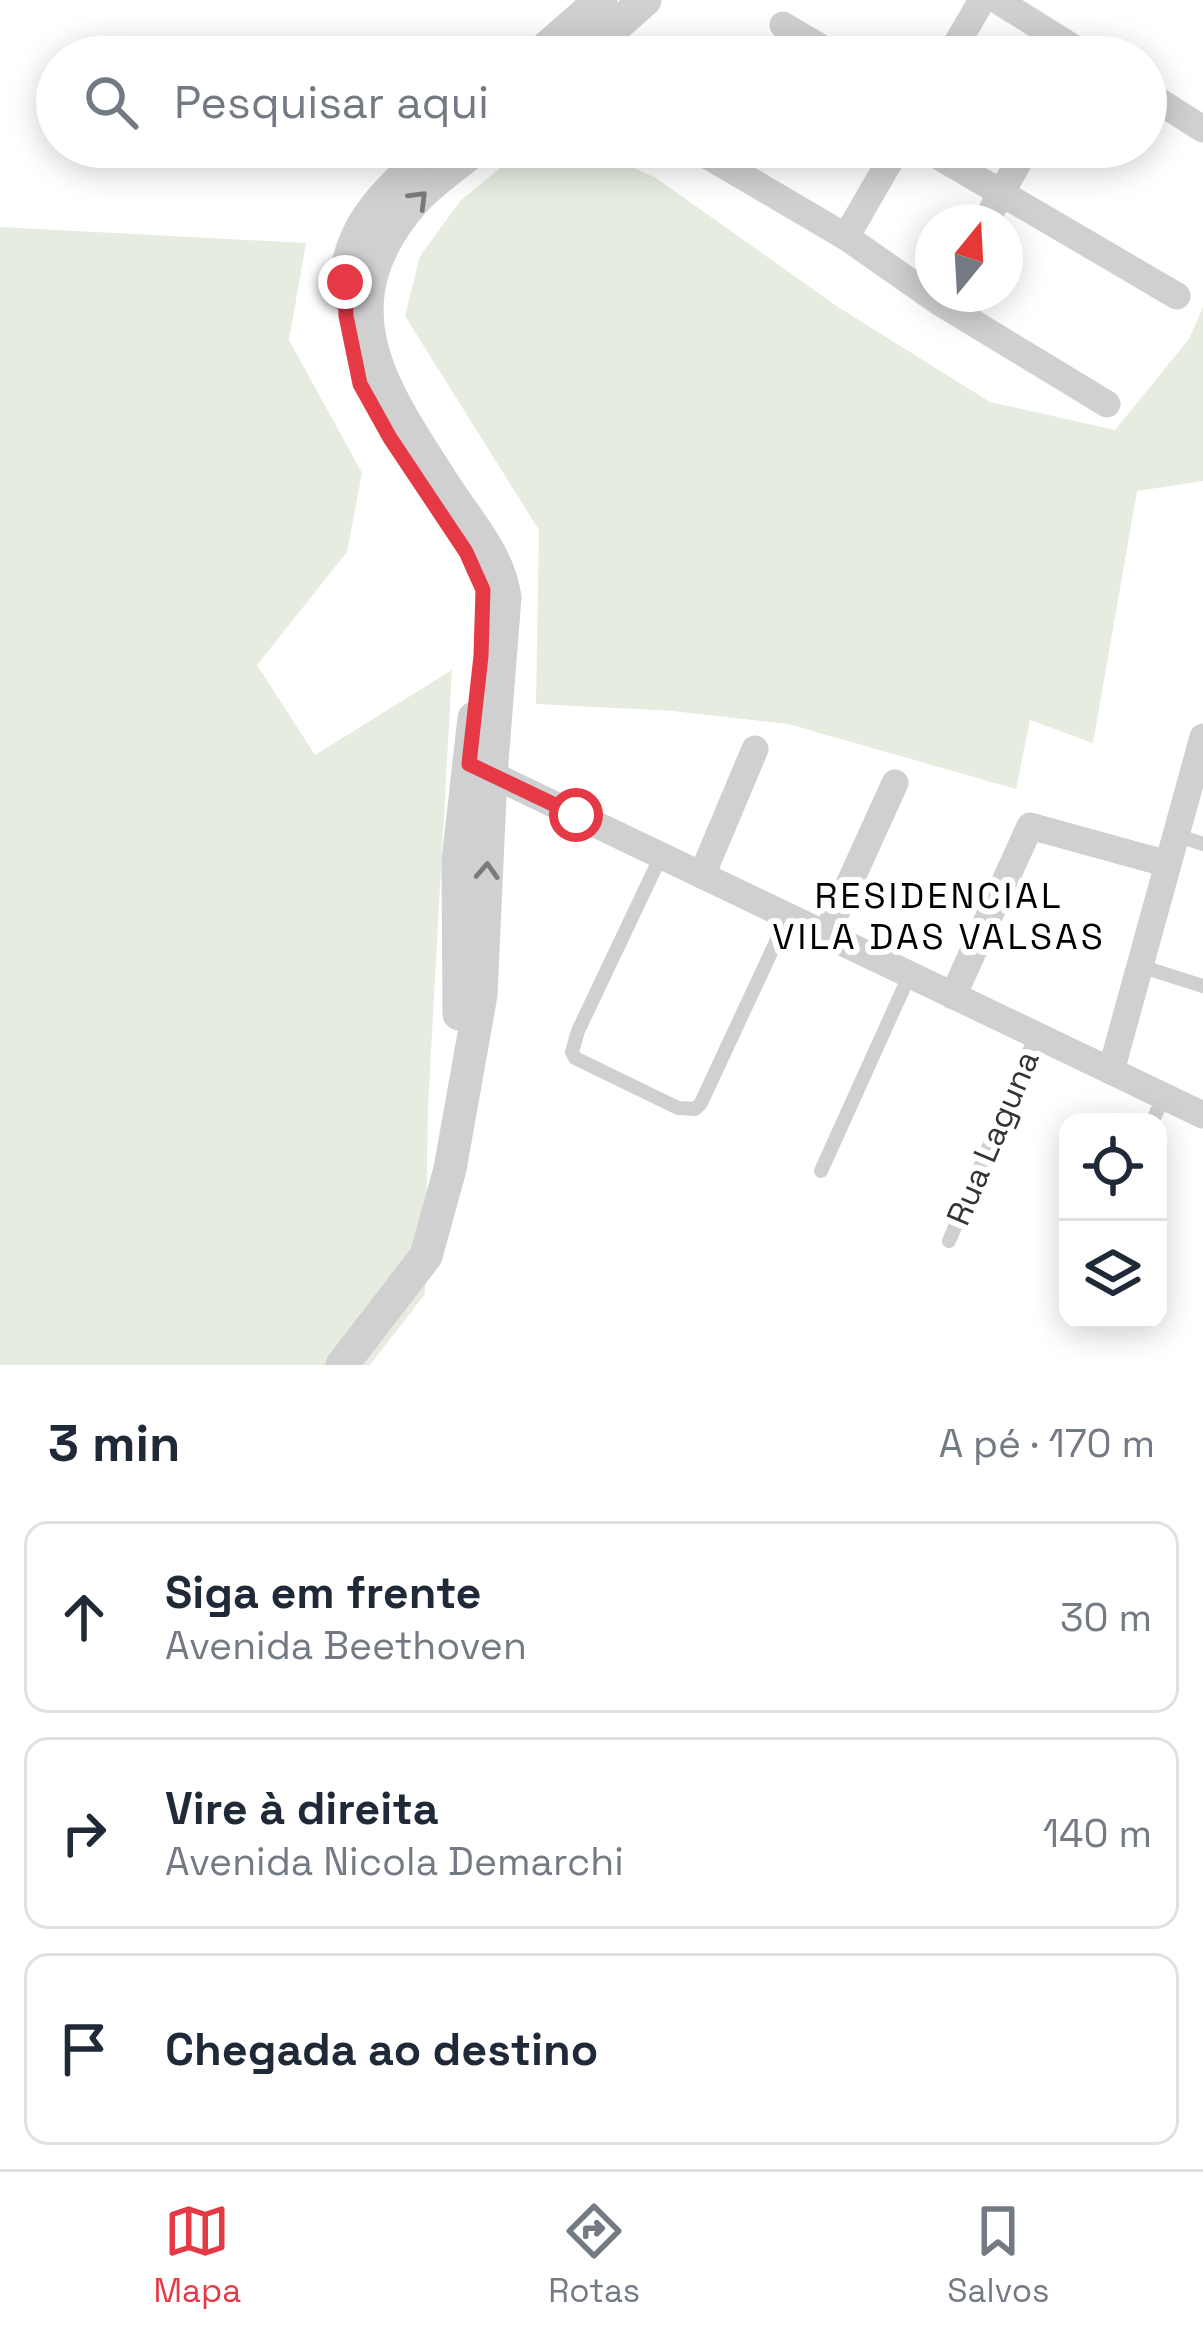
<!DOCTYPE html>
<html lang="pt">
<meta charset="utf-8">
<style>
:root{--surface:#fff;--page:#f2f2f3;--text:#1f2937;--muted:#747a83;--line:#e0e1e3;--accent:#e63946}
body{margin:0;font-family:"Space Grotesk",sans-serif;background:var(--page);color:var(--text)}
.controls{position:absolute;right:36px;bottom:36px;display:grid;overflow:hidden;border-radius:24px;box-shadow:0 6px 30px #0003}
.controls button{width:108px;height:108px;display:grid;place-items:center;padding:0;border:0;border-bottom:3px solid var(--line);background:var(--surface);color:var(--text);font:60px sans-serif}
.compass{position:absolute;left:915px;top:204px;width:108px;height:108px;border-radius:50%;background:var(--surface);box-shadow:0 6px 30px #0003;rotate:18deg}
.stop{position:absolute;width:36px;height:36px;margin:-27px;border:9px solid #e63946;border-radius:50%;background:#fff}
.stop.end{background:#e63946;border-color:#fff;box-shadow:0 3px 12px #0008}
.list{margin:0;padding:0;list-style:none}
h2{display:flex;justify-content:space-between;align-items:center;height:156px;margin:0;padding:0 48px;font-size:51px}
h2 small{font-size:39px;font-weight:400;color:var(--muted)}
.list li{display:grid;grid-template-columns:78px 1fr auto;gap:36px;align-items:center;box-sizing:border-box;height:192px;margin:0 24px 24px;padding:0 24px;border:3px solid var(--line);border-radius:24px}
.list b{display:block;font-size:45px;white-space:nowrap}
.list p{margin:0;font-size:39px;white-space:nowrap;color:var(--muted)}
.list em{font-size:39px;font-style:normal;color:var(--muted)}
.icon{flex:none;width:66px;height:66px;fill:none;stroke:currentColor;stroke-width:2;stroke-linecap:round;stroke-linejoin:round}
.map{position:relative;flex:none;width:1203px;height:1365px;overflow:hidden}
.search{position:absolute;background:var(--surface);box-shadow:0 6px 30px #0003;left:36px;right:36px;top:36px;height:132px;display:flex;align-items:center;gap:30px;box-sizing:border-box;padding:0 42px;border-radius:66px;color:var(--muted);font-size:45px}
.sheet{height:804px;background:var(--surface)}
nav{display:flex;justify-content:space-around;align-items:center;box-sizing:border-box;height:168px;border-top:3px solid var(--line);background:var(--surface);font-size:33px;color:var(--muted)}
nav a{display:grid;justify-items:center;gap:6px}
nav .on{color:var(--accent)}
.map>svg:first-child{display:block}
.green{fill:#e6ecdf}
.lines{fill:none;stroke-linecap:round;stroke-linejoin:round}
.service{stroke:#d0d0d0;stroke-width:14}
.minor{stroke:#d0d0d0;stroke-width:27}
.tertiary{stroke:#d0d0d0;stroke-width:33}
.oneway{stroke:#7a7a7a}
.route{stroke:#e63946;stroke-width:15}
.labels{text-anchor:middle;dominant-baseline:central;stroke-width:12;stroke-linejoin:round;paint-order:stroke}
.street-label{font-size:33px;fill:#333;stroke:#fff}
.neighbourhood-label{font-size:36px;letter-spacing:3px;fill:#000;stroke:#fff}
</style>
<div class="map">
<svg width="1203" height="1365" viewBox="0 0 1203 1365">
<rect width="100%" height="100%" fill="#fff"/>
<g class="green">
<path d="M526,147H588L656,178L838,307L990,402L1115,430L1189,339L1203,307V481L1137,491L1093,743L1030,720L1016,789L788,724L673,711L536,704L539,530L405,316L420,256L461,200Z"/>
<path d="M0,227L306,243L289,340L362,473L347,552L257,665L315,755L452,670L428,1106L425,1294L370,1365H0Z"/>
</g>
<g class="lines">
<g class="service">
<path d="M1176,835L1203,844"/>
<path d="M661,856L578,1031L572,1052L575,1058L678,1108L695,1109L701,1103L788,916"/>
<path d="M1140,966L1203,986"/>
<path d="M1152,1122L1164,1096"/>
<path d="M821,1171L910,974"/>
<path d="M949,1241L1036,1035"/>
</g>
<g class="minor">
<path d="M997,0L1088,57"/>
<path d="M783,25L837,57"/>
<path d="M949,57L982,0"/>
<path d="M1146,93L1203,129"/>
<path d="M693,147L846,237L939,302L1107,404"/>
<path d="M923,147L1177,296"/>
<path d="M985,222L1027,147"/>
<path d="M846,237L898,147"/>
<path d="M478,768L1203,1115"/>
<path d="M702,875L755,749"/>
<path d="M826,935L895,783"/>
<path d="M953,996L1030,826L1168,864"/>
<path d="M1111,1071L1203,737"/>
</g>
<g class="tertiary">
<path d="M536,57L601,0"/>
<path d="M581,57L645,0"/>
<path d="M345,295C344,226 389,189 436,147"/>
<path d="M459,1014L458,861L474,718"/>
<path d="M342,1365L426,1256L450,1169L481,995L491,775L505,597C499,557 472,526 449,492C384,391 321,308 414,201C432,181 457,165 478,147"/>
</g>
</g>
<defs><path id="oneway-chevron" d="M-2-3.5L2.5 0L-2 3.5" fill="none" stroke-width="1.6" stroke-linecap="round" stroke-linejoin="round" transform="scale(3)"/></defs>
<g class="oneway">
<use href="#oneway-chevron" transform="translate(419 199) rotate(-45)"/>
<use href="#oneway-chevron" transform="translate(487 871) rotate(-87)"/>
</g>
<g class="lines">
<path class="route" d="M345,282L346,316L360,384L390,438L466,552L483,590L481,656L469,764L576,815"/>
</g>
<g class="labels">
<g class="street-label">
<text transform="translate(993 1138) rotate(-67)">Rua Laguna</text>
</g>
<g class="neighbourhood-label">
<text x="939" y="896">RESIDENCIAL<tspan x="939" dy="41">VILA DAS VALSAS</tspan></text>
</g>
</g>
</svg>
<div class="controls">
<button><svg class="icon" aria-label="locate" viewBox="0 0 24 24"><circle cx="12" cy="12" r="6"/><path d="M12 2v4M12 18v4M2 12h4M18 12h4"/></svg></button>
<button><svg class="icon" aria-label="layers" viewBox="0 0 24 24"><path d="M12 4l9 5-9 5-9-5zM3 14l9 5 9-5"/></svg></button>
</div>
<svg class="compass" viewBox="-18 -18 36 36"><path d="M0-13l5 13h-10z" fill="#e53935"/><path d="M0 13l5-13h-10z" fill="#747a83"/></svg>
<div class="stop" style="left:576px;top:815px"></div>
<div class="stop end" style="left:345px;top:282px"></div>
<div class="search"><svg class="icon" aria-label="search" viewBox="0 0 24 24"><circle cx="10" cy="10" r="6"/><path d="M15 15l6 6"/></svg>Pesquisar aqui</div>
</div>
<section class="sheet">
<h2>3 min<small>A pé · 170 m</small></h2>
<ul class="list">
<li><svg class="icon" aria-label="ahead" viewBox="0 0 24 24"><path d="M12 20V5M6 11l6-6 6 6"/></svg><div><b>Siga em frente</b><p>Avenida Beethoven</p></div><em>30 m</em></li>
<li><svg class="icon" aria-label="right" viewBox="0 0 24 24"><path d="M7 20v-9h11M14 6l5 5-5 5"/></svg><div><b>Vire à direita</b><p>Avenida Nicola Demarchi</p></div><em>140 m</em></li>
<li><svg class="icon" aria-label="arrive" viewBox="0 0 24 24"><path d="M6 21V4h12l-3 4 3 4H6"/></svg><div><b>Chegada ao destino</b></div></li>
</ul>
</section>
<nav>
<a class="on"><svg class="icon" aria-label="map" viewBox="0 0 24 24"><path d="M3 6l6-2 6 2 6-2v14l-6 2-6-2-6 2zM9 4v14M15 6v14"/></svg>Mapa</a>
<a><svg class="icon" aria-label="directions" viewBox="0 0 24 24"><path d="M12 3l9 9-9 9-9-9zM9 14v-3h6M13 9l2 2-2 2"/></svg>Rotas</a>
<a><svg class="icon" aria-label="saved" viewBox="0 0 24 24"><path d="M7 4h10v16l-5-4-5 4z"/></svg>Salvos</a>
</nav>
